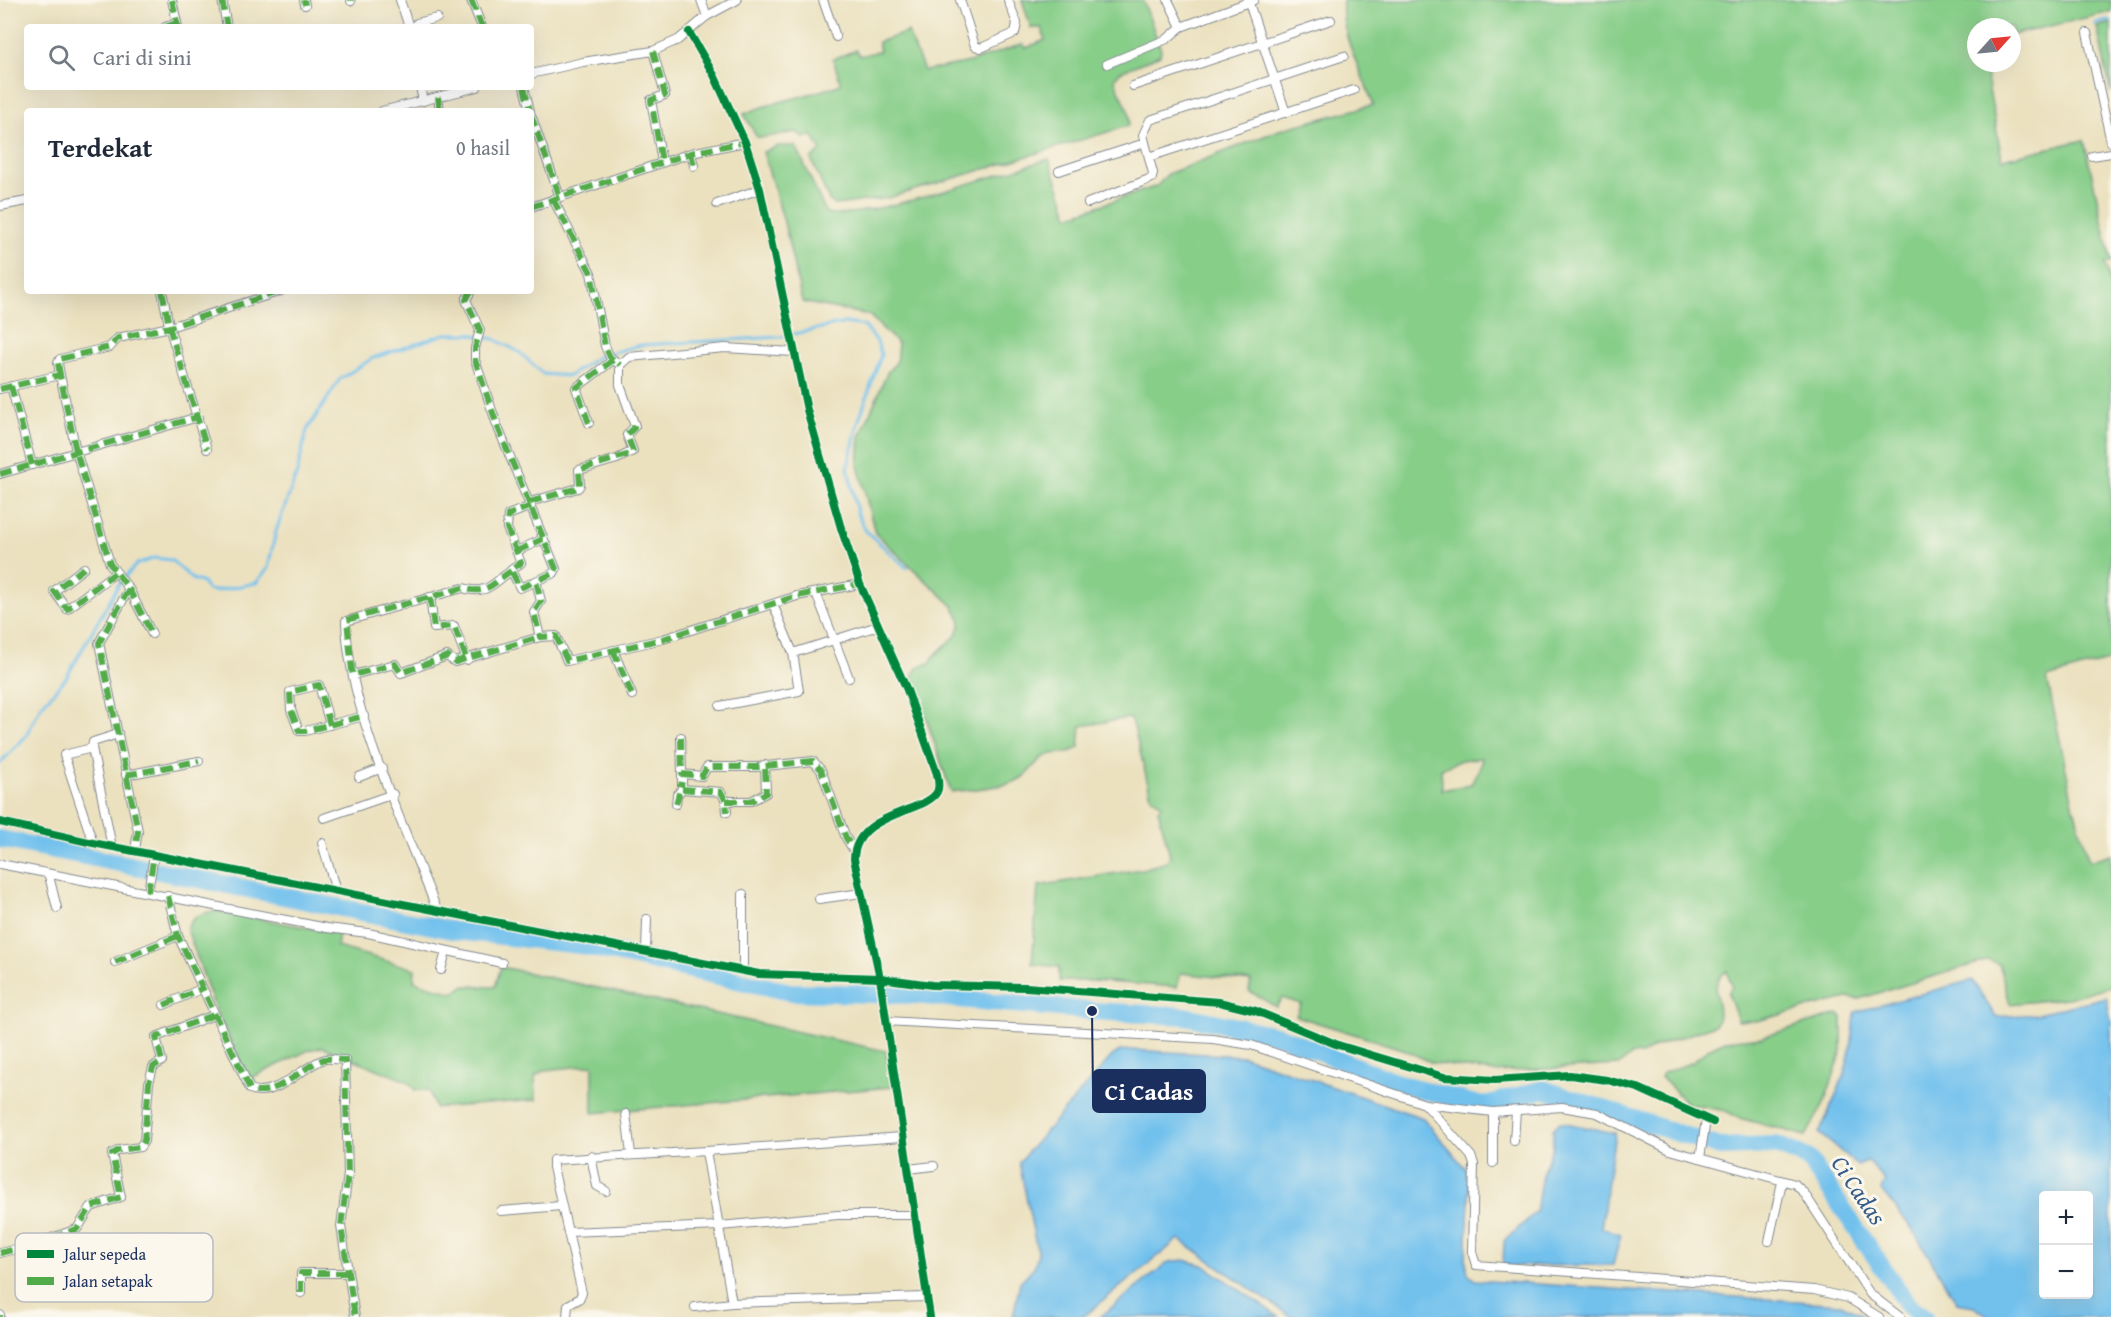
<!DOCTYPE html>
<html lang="id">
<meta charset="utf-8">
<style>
:root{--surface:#fff;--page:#f2f2f3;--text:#1f2937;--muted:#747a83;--line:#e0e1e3}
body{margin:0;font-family:"Gentium Book Plus",serif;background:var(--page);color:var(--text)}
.controls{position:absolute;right:18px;bottom:18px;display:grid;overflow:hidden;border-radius:6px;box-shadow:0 6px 24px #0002}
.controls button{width:54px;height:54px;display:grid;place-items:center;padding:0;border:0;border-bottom:2px solid var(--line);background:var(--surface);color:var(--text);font:30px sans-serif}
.compass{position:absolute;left:1967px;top:18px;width:54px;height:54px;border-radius:50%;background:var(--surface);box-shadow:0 6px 24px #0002;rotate:63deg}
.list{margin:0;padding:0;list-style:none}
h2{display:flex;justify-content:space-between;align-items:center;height:78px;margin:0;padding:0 24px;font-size:26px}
h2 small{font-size:20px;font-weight:400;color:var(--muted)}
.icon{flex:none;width:33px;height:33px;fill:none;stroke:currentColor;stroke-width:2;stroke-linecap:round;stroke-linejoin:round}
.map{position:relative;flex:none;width:2111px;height:1317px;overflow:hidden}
.search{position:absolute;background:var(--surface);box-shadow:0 6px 24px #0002;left:24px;top:24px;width:510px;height:66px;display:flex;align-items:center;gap:15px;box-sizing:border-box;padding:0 21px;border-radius:6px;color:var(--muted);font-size:22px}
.panel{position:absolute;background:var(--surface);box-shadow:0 6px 24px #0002;left:24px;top:108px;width:510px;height:186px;border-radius:6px}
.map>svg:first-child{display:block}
.green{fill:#87ce89;stroke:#517e74;stroke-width:1.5;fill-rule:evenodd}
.water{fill:#72c1ed;stroke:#4678a6;stroke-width:1.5;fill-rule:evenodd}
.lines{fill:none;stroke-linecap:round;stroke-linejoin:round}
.stream{stroke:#72c1ed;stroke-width:3}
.river{stroke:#72c1ed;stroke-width:18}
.minor-casing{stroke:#83888e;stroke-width:10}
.minor{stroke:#fff;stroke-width:8}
.quiet{stroke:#52ab49;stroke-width:6;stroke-dasharray:12 6;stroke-linecap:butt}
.cycleway-casing{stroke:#fbf7ec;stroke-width:11}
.cycleway{stroke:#00873e;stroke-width:8}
.labels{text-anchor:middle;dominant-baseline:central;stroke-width:6;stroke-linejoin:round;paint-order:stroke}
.water-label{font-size:24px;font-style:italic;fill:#355b89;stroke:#fbf7ec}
.key{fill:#fbf7ec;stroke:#b8bbc1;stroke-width:1.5}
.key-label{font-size:16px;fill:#1b2f5e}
.leader{fill:none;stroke:#1b2f5e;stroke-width:2}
.callout-dot{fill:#1b2f5e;stroke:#fbf7ec;stroke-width:2}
.callout{fill:#1b2f5e;stroke:#1b2f5e;stroke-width:2}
.callout-label{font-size:24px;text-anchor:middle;font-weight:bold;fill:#fff}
</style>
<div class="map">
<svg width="2111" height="1317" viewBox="0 0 2111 1317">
<rect width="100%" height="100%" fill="#fbf7ec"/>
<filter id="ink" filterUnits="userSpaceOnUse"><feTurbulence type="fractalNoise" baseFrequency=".0167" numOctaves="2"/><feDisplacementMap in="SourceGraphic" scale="12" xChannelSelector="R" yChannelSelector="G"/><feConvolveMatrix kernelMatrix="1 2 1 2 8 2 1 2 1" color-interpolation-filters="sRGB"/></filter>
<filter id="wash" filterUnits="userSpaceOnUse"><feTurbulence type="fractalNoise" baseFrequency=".008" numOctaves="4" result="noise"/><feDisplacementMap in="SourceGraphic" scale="24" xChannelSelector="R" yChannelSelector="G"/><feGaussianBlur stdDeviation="1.35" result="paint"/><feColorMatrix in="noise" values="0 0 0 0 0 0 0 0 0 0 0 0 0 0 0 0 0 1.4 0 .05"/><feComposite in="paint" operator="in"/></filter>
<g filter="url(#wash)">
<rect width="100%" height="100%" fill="#ebe1bf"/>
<g class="green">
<path d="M1022,0H1143L1161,50L1160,55L1120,72L1115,78C1116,93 1135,111 1128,126L888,198L835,205L829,200L811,159L821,151L812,135L804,138L796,132L760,138L756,136L744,114C775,100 809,97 841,84L833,59L856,50L860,56L880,51L878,42L908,32L924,71L970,62L1023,44L1026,48L1045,40L1042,28H1031Z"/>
<path d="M1343,0H2111V12L2012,35V27H1976V63H1984L2002,159L2084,140L2111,260V262L2105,264L2111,289V660L2047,678L2074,808L2089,861L2111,854V986L2068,998L2010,1004L1999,964L1988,960L1859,999L1847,998L1756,1021H1738L1728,993L1732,986L1727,971C1703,986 1728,1009 1715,1025L1654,1047L1641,1055L1633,1054L1619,1065L1494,1072L1433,1063L1402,1049L1296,1016L1301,1004L1282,998L1276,1007L1249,991L1251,981L1181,973L1177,987L1092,981H1059V967L1032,964L1038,886L1142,869L1167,862L1170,856L1158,809L1162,805L1151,796L1134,727L1129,718L1081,726L1079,747C1072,754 1058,752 1048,755C1035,760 1032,772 1020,779C1005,788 969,789 951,792L912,676L917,668L930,663C937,646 962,641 960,620L954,607L875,533L858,465L860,437L888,371L896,363L898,344L869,315L802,302L784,222L763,152L778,146H796L826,213C860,222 1007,171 1049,159L1069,216L1157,186L1168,174L1282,129L1373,105C1363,72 1339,36 1343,0ZM1482,758L1479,771L1471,784L1442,790L1441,769L1461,760Z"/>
<path d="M2111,23V93L2097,27Z"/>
<path d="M215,911L339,933L337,947L415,969L414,981L453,993L464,986L495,987L501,967L886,1051L892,1087L593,1113V1065L545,1070L535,1076L536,1100L435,1108L429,1090H415L409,1082L323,1047L309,1050L249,1079L217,1014L187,929C193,915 201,913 215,911Z"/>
<path d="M1838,1014L1842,1017V1050L1838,1063L1824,1103L1806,1136L1739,1118L1726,1111L1688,1104L1661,1077L1663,1073L1693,1062L1708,1049L1725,1041L1762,1037Z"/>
</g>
<g class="water">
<path d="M1972,980L1996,1017L2038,1014L2106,997L2111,1020V1317H1990L1974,1306L1957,1303L1913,1230L1881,1190L1885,1181L1868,1161L1857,1165L1819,1133C1839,1090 1853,1061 1855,1012ZM2044,1196H2088V1294H2044Z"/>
<path d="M1130,1050L1243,1056L1423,1118L1466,1169L1470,1181L1466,1260L1468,1274L1475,1280L1841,1304L1868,1317H1291L1179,1239L1083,1317H1013L1020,1282L1034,1267L1038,1255L1019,1162L1112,1056L1120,1051Z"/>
<path d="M1560,1122L1615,1133L1601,1228L1621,1234L1613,1265L1503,1266L1504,1241L1536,1212L1542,1174L1553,1146V1129Z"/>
<path d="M1184,1260L1203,1265L1279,1317H1100L1169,1262Z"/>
</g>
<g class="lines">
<g class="stream">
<path d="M2095,24L2111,20"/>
<path d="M0,763L26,736L41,706L66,678L119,584L137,564L155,558L171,560L192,579L203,583L207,590L215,591L256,583L268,568L276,531L297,473L307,430L340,379L373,358L445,334H470L494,339L519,352L543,374L569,376L599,356L641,345L780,337L845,323L864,326L877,341L881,355L858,423L848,467L857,513L866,531L907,568"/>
</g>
<path class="river" d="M0,839L456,931L580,945L790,992L913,995L1092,1011L1185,1016L1280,1036L1395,1082L1482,1106L1543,1089L1720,1147L1776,1145L1808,1158L1908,1305L1924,1317"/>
</g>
</g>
<g filter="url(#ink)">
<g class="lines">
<defs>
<g id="minor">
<path d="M172,0L178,27"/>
<path d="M222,0L227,27"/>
<path d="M304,0L305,5"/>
<path d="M351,0V1"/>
<path d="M400,0L409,27"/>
<path d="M471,0L482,27"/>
<path d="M701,0L707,16"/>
<path d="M823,0L836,37"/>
<path d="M960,0L975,46L981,48L1015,33L1017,23L1008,0"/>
<path d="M1168,0L1181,27"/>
<path d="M1248,0L1286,113"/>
<path d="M165,27L177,23"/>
<path d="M412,27L417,23L437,18"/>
<path d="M689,32L714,75L745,142L760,189L807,410L841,528L860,584L907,690L937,774C938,780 940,787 937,792C926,813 855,812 854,859L880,978L930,1317"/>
<path d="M2087,33L2111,142"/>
<path d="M653,51L665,95L651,100L662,162"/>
<path d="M1107,64L1167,39L1181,27L1254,0"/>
<path d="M531,74L583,62L653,51L678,40L707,16L737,0"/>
<path d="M1133,86L1331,20"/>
<path d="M420,87L423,101"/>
<path d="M524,87L530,111"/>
<path d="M438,97L440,111"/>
<path d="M382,111L477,87"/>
<path d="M531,115L560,197"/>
<path d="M691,153L694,166"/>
<path d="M2092,156L2111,153"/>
<path d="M1149,157L1354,90"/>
<path d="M1059,171L1145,143"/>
<path d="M553,199L591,273L605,346L610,357L620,365"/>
<path d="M1088,203L1152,178L1153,173L1143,135L1150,120L1344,56"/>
<path d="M717,204L760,189"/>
<path d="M0,206L27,201"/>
<path d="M531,207L691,153L745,142"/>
<path d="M162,291L170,330L207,449"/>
<path d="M471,291L466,300L480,330L475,348V360L497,425L556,569L554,573L536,581L541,601L534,612L540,637L556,636L567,661L663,639L797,596L860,584"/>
<path d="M60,375L58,363L60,359L110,347L118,338L170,327L281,291"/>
<path d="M11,386L32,465"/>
<path d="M0,389L60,375L76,451L110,564L129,589L152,634"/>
<path d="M589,423L576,388L613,360"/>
<path d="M0,474L198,417"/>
<path d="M530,502L578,488L580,485L579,470L617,459L633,451L627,435L635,426L620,385V365L629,357L725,348L794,352"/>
<path d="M531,506L508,515L507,528L521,563L511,570L520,588L536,581"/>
<path d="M517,551L543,539"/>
<path d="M84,568L54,591L67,609L115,573"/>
<path d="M129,589L99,643L138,831L135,850"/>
<path d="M816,593L849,678"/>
<path d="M430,597L434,628L454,626L467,660"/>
<path d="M773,604L793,653L878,626"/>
<path d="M613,650L632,695"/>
<path d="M353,675L395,664L401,673L447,656L455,662L540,637"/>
<path d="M720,706L799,691L793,653"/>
<path d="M330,725L319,685L290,692L291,710L299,731H305L364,716"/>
<path d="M681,737L682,774L702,776L707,767H757L813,761L821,770L846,838L854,851"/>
<path d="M92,748L112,847"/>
<path d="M126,775L199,761"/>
<path d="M359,777L382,768"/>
<path d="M682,789L721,792L726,801L727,812"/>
<path d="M726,801H751L766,793L765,765"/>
<path d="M676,804L677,795L682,789V774"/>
<path d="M324,818L393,794"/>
<path d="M0,822L93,843L759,974L880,978L932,985L1026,987L1219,1002L1256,1011L1338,1045L1444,1077L1495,1080L1570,1075L1607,1080L1638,1088L1713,1122"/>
<path d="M93,843L64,755L92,748L93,742L118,734"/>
<path d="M322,843L336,891"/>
<path d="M0,864L327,928L368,933L502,963"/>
<path d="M49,876L57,908"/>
<path d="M148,892L154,855"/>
<path d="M168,896L178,936L250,1089C275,1100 303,1065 325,1059C331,1058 339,1060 345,1060L348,1174L341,1226L355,1317"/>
<path d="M819,899L862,893"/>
<path d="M437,910C404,825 348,711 346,621L463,588C488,596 493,582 511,571"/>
<path d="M646,951L647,919"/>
<path d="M115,962L178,936"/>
<path d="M441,970L446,951"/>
<path d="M743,970V894"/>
<path d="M164,1005L201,989"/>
<path d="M886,1021L1213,1039L1251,1045L1425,1104L1493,1112L1562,1107L1597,1113L1670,1150L1795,1184L1804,1193L1870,1294L1900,1317"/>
<path d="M1425,1104L1471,1156L1474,1164L1472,1252L1476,1265L1814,1290L1848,1298L1879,1317"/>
<path d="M626,1114L631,1154"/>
<path d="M902,1137L706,1151L732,1303L926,1297"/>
<path d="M1514,1141L1516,1111"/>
<path d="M591,1156L597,1186L606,1191"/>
<path d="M1700,1158L1706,1120"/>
<path d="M1493,1163V1112"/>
<path d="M908,1169L934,1166"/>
<path d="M501,1211L561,1206"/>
<path d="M568,1232L720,1226L838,1215H914"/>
<path d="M1769,1241L1782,1182"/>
<path d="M0,1253L32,1245L77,1229L91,1207L121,1197L112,1154L119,1150L140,1147L144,1141L149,1083L153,1067L162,1061L156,1037L214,1015"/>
<path d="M301,1293V1273H346"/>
<path d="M695,1307L732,1303"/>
<path d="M0,1315V1317"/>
<path d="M567,1317L568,1305L579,1299L582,1293L553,1167V1160L706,1151"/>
</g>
</defs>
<use href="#minor" class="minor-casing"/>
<use href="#minor" class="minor"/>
<g class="quiet">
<path d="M172,0L178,27"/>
<path d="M222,0L227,27"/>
<path d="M304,0L305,5"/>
<path d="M351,0V1"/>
<path d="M471,0L482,27"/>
<path d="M165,27L177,23"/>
<path d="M653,51L665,95L651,100L662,162"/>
<path d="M524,87L530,111"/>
<path d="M438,97L440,111"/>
<path d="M387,110V111"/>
<path d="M531,115L560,197"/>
<path d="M691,153L694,166"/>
<path d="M553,199L591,273L605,346L610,357L620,365"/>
<path d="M531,207L691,153L745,142"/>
<path d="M162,291L170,330L207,449"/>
<path d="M471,291L466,300L480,330L475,348V360L497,425L556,569L554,573L536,581L541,601L534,612L540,637L556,636L567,661L663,639L797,596L860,584"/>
<path d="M60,375L58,363L60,359L110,347L118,338L170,327L281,291"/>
<path d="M11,386L32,465"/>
<path d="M0,389L60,375L76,451L110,564L129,589L152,634"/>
<path d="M589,423L576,388L613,360"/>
<path d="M0,474L198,417"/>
<path d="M530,502L578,488L580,485L579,470L630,454L633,451L627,435L634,428V423"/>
<path d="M531,506L508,515L507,528L521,563L511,570L520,588L536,581"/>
<path d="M517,551L543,539"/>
<path d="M84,568L54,591L67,609L115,573"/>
<path d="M511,571C493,582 488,596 463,588L347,620L352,671L353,675L395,664L401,673L448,656L455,662L540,637"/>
<path d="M129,589L99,643L138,831L135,850"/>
<path d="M430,597L434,628L454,626L467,660"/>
<path d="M613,650L632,695"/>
<path d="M330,725L319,685L290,692L291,710L299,731H305L364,716"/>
<path d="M681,737L682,774L702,776L707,767H757L813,761L821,770L846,838L854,851"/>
<path d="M126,775L199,761"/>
<path d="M682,789L721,792L726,801L727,812"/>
<path d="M726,801H751L766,793L765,765"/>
<path d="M676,804L682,782"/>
<path d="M148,892L154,855"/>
<path d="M168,896L178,936L250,1089C275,1100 303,1065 325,1059C331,1058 339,1060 345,1060L348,1174L341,1226L355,1317"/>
<path d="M115,962L178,936"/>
<path d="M164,1005L201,989"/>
<path d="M0,1253L32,1245L77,1229L91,1207L121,1197L112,1154L119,1150L140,1147L144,1141L149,1083L153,1067L162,1061L156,1037L214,1015"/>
<path d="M301,1293V1273H346"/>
<path d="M0,1315V1317"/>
</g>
<defs>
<g id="cycleway">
<path d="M689,32L714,75L745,142L760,189L807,410L841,528L860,584L907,690L937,774C938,780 940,787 937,792C926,813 855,812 854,859L880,978L930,1317"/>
<path d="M0,822L93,843L759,974L880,978L932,985L1026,987L1219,1002L1256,1011L1338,1045L1444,1077L1495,1080L1570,1075L1607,1080L1638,1088L1713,1122"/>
</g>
</defs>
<use href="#cycleway" class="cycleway-casing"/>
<use href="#cycleway" class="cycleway"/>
</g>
</g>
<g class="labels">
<g class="water-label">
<text transform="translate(1859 1190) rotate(56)">Ci Cadas</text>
</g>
</g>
<rect x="15" y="1233" width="198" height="69" rx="9" class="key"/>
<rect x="27" y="1250" width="27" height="8" fill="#00873e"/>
<rect x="27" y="1277" width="27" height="8" fill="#52ab49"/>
<g class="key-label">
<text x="64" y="1260">Jalur sepeda</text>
<text x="64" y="1287">Jalan setapak</text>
</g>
<path class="leader" d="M1092 1011L1093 1091"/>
<circle class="callout-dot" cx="1092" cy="1011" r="6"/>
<rect class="callout" x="1093" y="1070" width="112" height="42" rx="6"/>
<g class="callout-label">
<text x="1149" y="1100">Ci Cadas</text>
</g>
</svg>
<div class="controls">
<button>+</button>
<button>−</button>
</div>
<svg class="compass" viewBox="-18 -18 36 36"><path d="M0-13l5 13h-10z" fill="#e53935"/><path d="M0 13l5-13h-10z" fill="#747a83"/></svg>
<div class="search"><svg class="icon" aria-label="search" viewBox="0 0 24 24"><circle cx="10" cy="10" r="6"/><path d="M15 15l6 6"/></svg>Cari di sini</div>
<section class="panel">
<h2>Terdekat<small>0 hasil</small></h2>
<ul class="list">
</ul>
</section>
</div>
